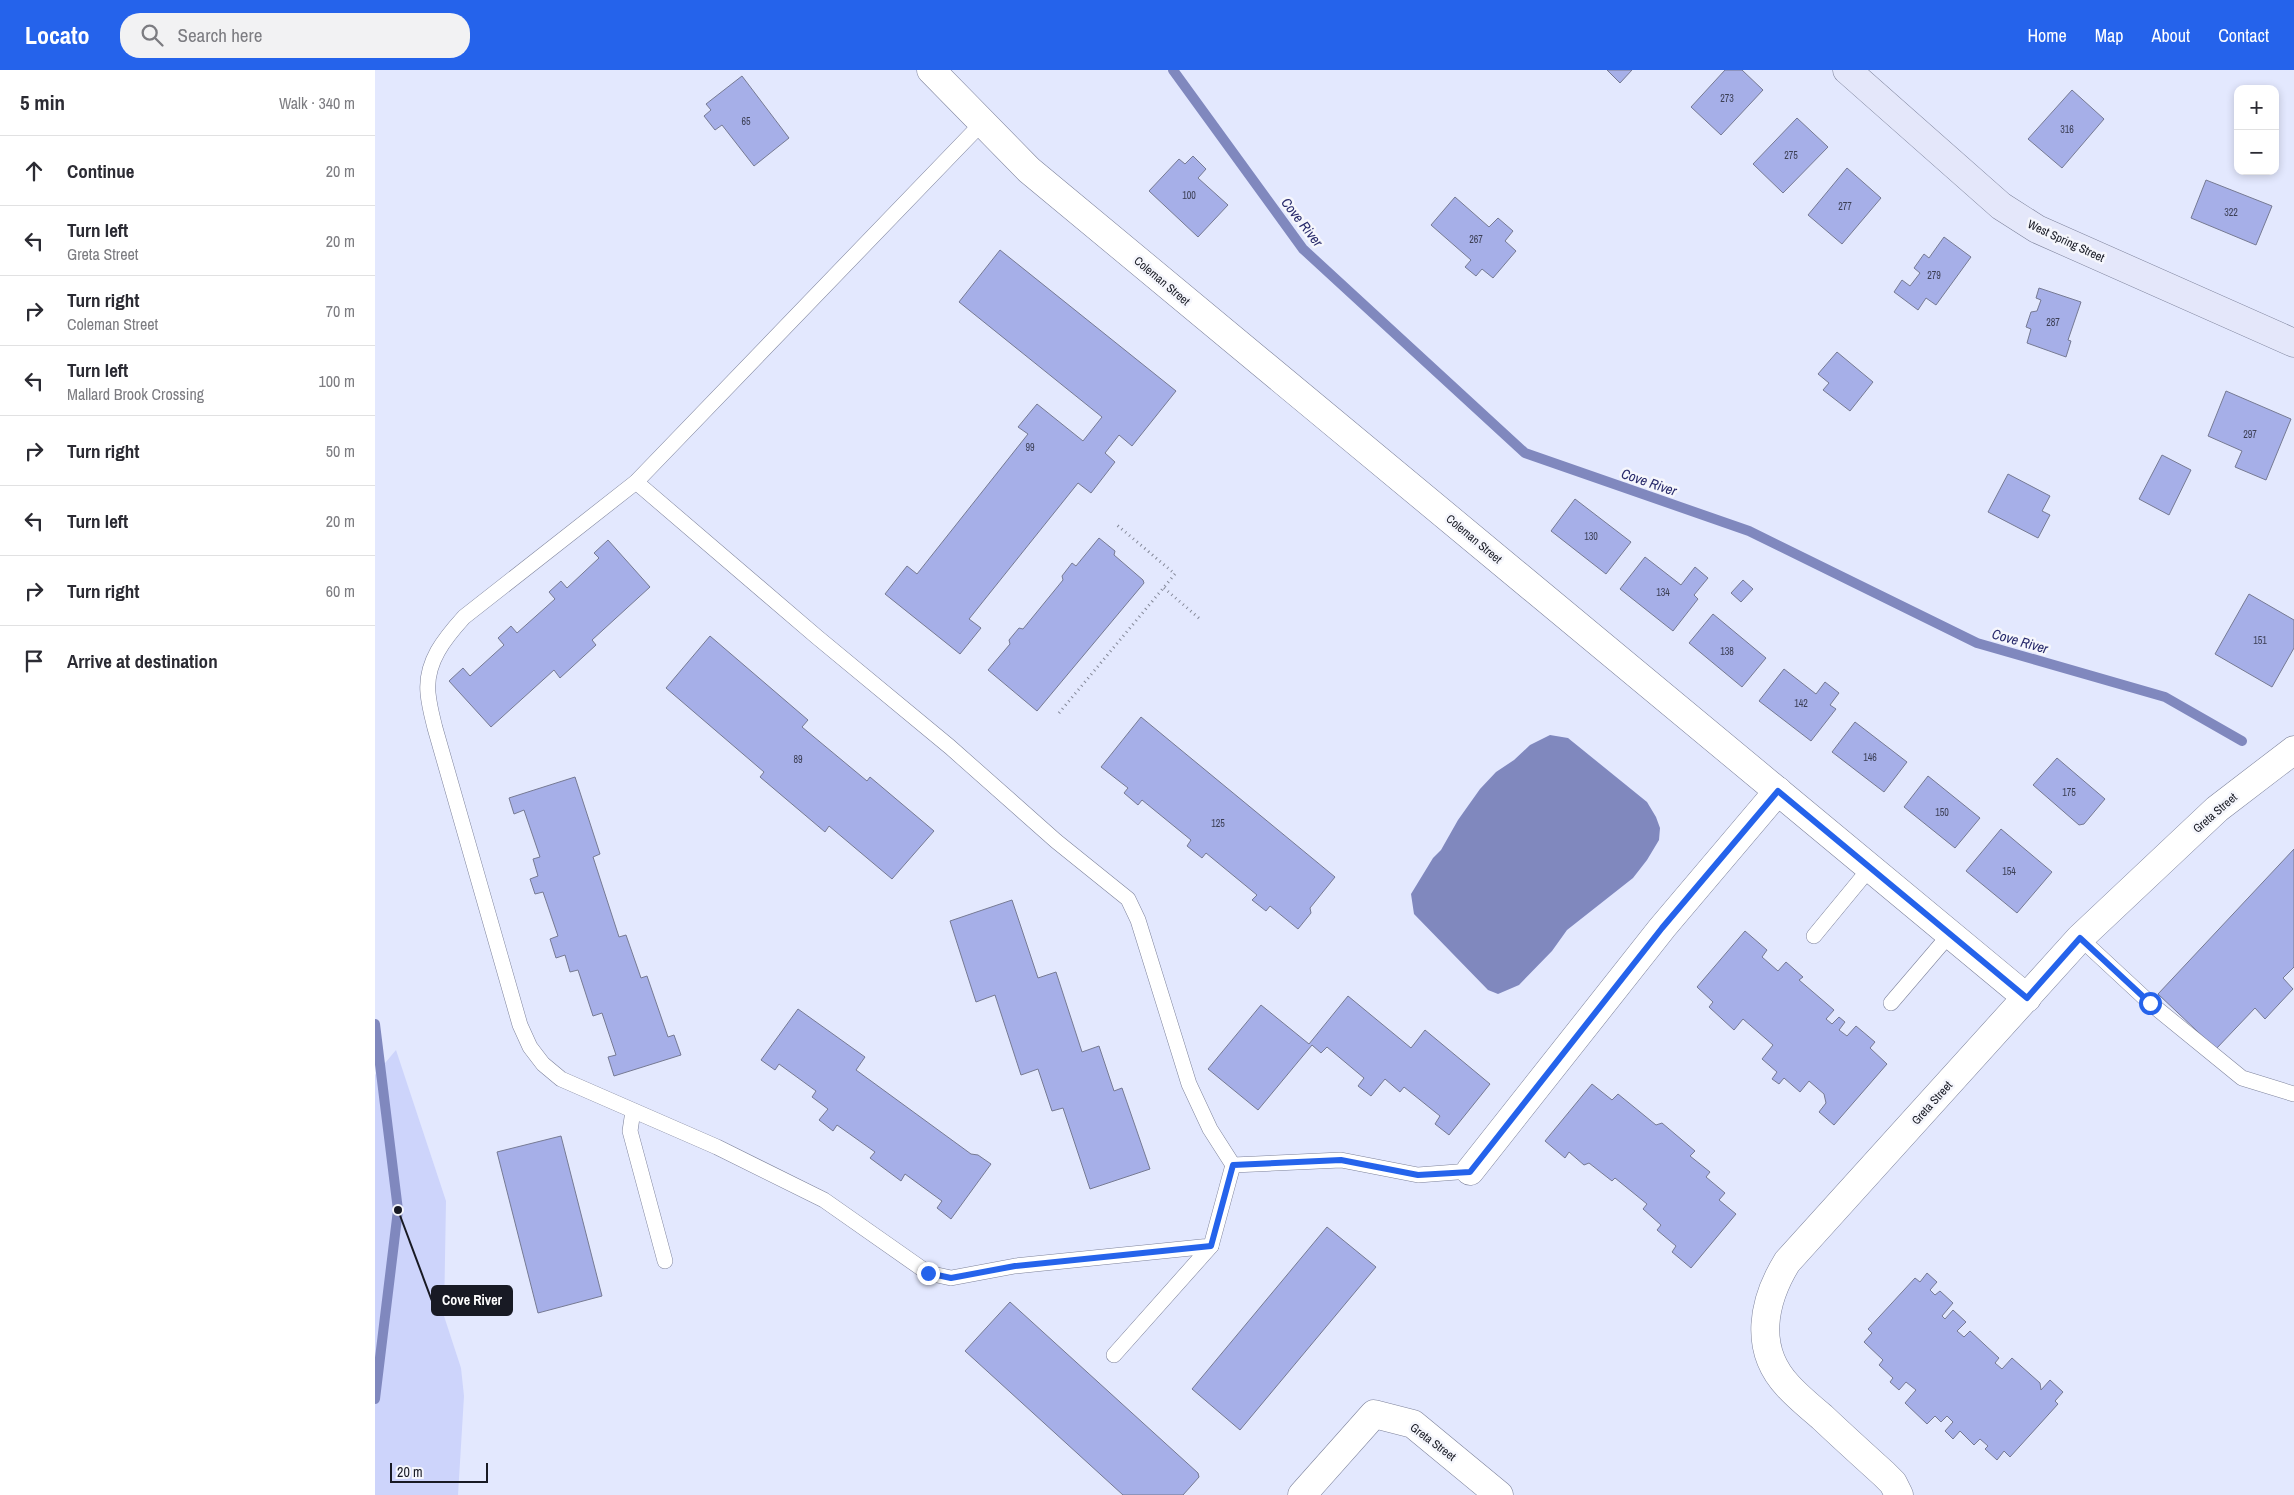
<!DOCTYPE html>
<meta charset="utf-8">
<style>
:root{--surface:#fff;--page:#f2f2f3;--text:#2b2b33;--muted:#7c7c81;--line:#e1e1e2;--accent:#2563eb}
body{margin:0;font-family:"Archivo Narrow",sans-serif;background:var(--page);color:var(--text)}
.controls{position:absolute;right:15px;top:15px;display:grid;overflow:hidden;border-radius:10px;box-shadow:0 2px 8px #0003}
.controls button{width:45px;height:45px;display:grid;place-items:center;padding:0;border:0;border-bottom:1px solid var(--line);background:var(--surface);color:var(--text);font:25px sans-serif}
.scale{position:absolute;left:15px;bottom:12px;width:98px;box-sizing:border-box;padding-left:5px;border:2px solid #181a24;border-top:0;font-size:14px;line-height:18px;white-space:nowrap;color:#181a24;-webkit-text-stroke:4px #f5f6fc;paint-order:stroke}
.stop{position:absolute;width:15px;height:15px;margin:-11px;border:4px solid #2563eb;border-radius:50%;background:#fff}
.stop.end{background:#2563eb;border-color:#fff;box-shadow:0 1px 5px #0008}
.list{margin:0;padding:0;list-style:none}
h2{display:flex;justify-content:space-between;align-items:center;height:65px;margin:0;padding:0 20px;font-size:21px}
h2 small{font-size:16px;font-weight:400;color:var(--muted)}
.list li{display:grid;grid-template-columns:32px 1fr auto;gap:15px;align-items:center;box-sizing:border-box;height:70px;padding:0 20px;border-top:1px solid var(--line)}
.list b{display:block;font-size:19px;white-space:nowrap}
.list p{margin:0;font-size:16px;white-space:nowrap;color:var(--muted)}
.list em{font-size:16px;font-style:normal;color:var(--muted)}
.icon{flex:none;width:28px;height:28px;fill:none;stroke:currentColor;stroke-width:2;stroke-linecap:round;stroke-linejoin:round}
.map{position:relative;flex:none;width:1919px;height:1425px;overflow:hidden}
header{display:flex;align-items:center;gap:30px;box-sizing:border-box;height:70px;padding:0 25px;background:var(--accent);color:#fff}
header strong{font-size:24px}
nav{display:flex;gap:28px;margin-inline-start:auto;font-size:18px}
.search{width:350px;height:45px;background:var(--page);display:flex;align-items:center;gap:12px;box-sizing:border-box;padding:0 18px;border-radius:20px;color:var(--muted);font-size:19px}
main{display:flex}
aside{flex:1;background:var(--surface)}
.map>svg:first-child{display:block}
.green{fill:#cdd4fb}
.water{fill:#8088be}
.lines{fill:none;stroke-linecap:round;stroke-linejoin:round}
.stream{stroke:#8088be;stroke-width:10}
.building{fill:#a6afe8;stroke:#767a93}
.service-casing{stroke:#7d829b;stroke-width:16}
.minor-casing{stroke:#7d829b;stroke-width:29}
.secondary-casing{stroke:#7d829b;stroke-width:29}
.path{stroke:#848898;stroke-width:3;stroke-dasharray:1 4;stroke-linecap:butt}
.service{stroke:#fff;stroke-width:15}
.minor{stroke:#fff;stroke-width:28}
.secondary{stroke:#e4e7fa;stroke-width:28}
.route{stroke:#2563eb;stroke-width:6}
.labels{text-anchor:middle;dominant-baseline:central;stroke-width:5;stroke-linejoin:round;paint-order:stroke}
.number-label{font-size:10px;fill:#3c3f55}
.street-label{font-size:12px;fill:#181a24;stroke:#f5f6fc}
.water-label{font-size:14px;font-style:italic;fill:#282a6b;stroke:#f5f6fc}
.leader{fill:none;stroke:#181a24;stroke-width:2}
.callout-dot{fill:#181a24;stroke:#f5f6fc;stroke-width:2}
.callout{fill:#181a24;stroke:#181a24;stroke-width:2}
.callout-label{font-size:14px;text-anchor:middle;font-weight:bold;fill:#fff}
</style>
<header>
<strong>Locato</strong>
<div class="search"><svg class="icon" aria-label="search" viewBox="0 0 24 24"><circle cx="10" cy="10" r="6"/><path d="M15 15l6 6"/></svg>Search here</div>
<nav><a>Home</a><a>Map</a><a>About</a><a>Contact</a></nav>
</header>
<main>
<aside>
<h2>5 min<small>Walk · 340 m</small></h2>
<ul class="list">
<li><svg class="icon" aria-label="ahead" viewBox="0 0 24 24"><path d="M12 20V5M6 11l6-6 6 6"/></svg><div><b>Continue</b></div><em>20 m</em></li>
<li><svg class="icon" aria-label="left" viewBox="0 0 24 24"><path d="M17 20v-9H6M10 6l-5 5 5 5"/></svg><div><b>Turn left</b><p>Greta Street</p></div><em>20 m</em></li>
<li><svg class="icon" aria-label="right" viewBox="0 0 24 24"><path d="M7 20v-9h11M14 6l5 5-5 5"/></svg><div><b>Turn right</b><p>Coleman Street</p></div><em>70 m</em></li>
<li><svg class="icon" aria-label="left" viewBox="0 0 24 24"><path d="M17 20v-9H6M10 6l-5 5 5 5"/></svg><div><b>Turn left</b><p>Mallard Brook Crossing</p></div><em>100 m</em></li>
<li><svg class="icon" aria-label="right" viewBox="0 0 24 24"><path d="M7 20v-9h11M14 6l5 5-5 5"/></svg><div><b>Turn right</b></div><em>50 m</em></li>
<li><svg class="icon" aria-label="left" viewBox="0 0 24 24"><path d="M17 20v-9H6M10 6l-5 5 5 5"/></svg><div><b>Turn left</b></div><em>20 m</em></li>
<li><svg class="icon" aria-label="right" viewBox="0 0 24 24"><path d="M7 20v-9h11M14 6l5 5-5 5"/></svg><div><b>Turn right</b></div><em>60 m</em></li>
<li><svg class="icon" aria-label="arrive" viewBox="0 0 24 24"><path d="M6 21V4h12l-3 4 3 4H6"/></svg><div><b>Arrive at destination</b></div></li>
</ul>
</aside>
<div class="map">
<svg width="1919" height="1425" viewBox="0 0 1919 1425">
<rect width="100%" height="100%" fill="#e3e8fe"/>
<path class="green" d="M21,980L71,1131L69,1246L86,1298L89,1326L83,1425H0V1005Z"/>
<path class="water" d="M1175,665L1193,668L1272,732L1281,747L1285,758L1284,770L1272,790L1258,808L1192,860L1177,881L1144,915L1123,924L1113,920L1039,844L1036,824L1058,788L1066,780L1083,750L1105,719L1121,702L1139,690L1155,675Z"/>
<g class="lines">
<g class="stream">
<path d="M798,0L928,179L1150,383L1374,461L1602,573L1790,627L1867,671"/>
<path d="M0,954L23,1140L0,1329"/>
</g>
</g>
<g class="building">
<path d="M1232,0H1257L1245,13Z"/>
<path d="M1350,0H1367L1388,20L1346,65L1316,37Z"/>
<path d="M367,6L414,68L379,96L347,55L340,60L329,46L336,40L331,34Z"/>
<path d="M1697,20L1729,49L1687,98L1653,69Z"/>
<path d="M1422,48L1453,77L1408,123L1378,94Z"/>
<path d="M818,86L831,99L823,108L853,135L823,167L774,121L804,89L810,94Z"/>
<path d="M1472,98L1506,128L1467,174L1433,145Z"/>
<path d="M1831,110L1897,136L1881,175L1816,148Z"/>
<path d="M1080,127L1114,157L1123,148L1138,161L1130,171L1141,181L1118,208L1107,199L1101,206L1090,197L1096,190L1056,155Z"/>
<path d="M1569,167L1596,187L1561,235L1551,228L1543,240L1519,222L1527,210L1535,216L1545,203L1539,198L1549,184L1554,188Z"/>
<path d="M625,180L801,321L757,376L744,365L730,383L740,392L716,423L703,413L594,549L606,558L585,584L510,524L532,496L542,504L653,364L643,357L662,334L708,371L727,347L584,232Z"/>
<path d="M1664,218L1706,232L1693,270L1696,271L1691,287L1652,273L1656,259L1651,257L1656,242L1662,241L1666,230L1661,228Z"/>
<path d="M1462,282L1498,312L1475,341L1448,320L1454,313L1443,304Z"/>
<path d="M1851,321L1916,349L1891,410L1860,397L1867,381L1833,366Z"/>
<path d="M1787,385L1816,400L1794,445L1764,429Z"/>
<path d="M1633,404L1675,426L1667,441L1675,445L1663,468L1613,442Z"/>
<path d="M1200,429L1256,472L1231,504L1176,461Z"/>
<path d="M724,468L740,481L739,485L768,510L769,513L662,641L613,600L635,574L634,570L644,558L648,559L688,510L687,506L697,493L701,496Z"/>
<path d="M233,470L275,517L217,570L221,575L185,608L179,600L116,657L74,611L88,598L95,606L129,575L123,568L136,556L142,563L180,529L174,522L186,511L192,518L224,488L219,483Z"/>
<path d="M1270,487L1306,515L1320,497L1333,508L1319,525L1323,529L1298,561L1245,519Z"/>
<path d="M1368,510L1378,519L1366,532L1356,523Z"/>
<path d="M1874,524L1919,550V578L1897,617L1840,584Z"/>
<path d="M1338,544L1391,588L1367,617L1314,573Z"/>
<path d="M335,566L433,650L427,657L492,711L495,707L559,761L517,809L454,756L450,762L385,707L389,702L291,618Z"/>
<path d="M1409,599L1441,624L1450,612L1464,623L1455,635L1461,639L1436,671L1384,631Z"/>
<path d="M766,647L960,807L935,838L936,843L923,859L895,836L891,841L877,830L882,825L831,783L827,788L812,776L816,770L767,730L763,735L749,723L753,718L726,697Z"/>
<path d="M1480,652L1532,692L1509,722L1457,682Z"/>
<path d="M1682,688L1730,729L1709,754L1704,755L1658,715Z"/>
<path d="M1553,706L1605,748L1580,778L1529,737Z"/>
<path d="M200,707L225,784L218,787L244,867L251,865L266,908L272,906L293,967L299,965L306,985L239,1006L233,987L241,985L227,943L218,946L203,900L195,902L190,885L181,888L175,869L183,866L168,822L160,824L155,809L163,806L158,789L165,787L149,740L139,744L134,728Z"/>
<path d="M1626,759L1677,802L1642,843L1591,801Z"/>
<path d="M1919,779V897L1908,908L1918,919L1890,949L1880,938L1841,979L1783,924Z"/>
<path d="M637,830L663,908L681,902L707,982L724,976L739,1021L747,1018L775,1099L715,1119L688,1038L677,1041L663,999L646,1005L620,925L601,932L575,851Z"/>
<path d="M1370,861L1392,880L1387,887L1403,901L1411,892L1428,907L1424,910L1459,940L1451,949L1457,954L1464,947L1470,952L1464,960L1472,966L1481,956L1500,972L1495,978L1512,994L1459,1055L1444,1042L1451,1033L1449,1024L1434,1011L1425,1022L1409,1008L1404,1014L1397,1009L1402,1002L1387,989L1398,975L1368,949L1359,960L1334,937L1338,932L1322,917Z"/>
<path d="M973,926L1036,978L1050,960L1115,1014L1074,1065L1060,1054L1065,1046L1029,1017L1025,1022L1010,1009L996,1026L983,1016L989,1008L952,977L946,983L937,975L883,1040L833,999L886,935L934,974Z"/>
<path d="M423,939L490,987L481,1000L596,1084L603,1085L616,1094L576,1149L562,1138L567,1131L530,1104L526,1111L495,1088L500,1082L462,1055L458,1061L444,1050L453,1039L437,1027L441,1021L404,994L400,1000L386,990Z"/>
<path d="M1217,1014L1237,1030L1243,1024L1281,1055L1287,1053L1320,1081L1315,1086L1335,1102L1331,1107L1350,1123L1344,1130L1361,1144L1316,1198L1297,1182L1301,1176L1282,1160L1286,1155L1268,1139L1272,1134L1240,1108L1237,1111L1214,1093L1209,1095L1194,1082L1190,1088L1170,1071Z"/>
<path d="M186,1066L227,1226L163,1243L122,1082Z"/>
<path d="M952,1157L1001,1197L865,1360L817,1319Z"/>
<path d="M1552,1203L1562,1212L1555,1220L1560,1225L1565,1221L1578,1233L1567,1246L1570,1249L1578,1240L1591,1252L1582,1261L1589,1267L1595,1261L1624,1288L1620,1293L1627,1299L1637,1288L1665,1313L1666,1320L1675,1310L1688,1322L1680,1331L1683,1334L1635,1387L1629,1381L1622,1390L1610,1379L1613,1376L1605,1369L1599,1375L1585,1361L1578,1369L1570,1361L1578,1352L1572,1346L1566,1352L1560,1346L1552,1354L1530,1333L1541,1320L1531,1312L1524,1320L1515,1312L1518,1308L1504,1295L1508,1290L1489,1272L1497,1263L1493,1259L1540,1208L1545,1212Z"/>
<path d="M635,1232L823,1403L824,1407L808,1425H748L590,1281Z"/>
</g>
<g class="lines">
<defs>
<g id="service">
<path d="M608,52L261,412L442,567L575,677L681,771L753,829L763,850L814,1014L835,1059L858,1095L966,1090L1043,1105L1095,1101"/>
<path d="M261,412L89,547C70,568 50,592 53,623C54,635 57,646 60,658L145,955L155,977L168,994L186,1009L342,1077L449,1130L553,1203L576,1208L640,1196L836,1176L858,1095"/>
<path d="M1439,866L1495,798"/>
<path d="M1705,868L1775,933L1867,1008L1919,1024"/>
<path d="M1516,933L1575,864"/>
<path d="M258,1041L255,1061L290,1191"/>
<path d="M739,1285L836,1176"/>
</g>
<g id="minor">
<path d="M556,0L654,100L1652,928"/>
<path d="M1095,1101L1287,858L1403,721"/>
<path d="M927,1425L999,1344L1038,1354L1124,1425"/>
<path d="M1524,1425L1518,1413L1509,1404C1488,1385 1467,1366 1447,1347C1435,1337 1423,1327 1413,1316C1378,1279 1388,1231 1412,1192L1705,868L1842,739L1919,680"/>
</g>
<path id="secondary" d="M1472,0L1626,136L1662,159L1919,273"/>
</defs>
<use href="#service" class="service-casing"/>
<use href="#minor" class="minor-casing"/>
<use href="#secondary" class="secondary-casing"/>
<g class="path">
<path d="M789,518L825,549"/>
<path d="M684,643L800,504L742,455"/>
</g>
<use href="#service" class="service"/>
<use href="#minor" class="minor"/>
<use href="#secondary" class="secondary"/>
</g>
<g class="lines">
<path class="route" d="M553,1203L576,1208L640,1196L836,1176L858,1095L966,1090L1043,1105L1095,1102L1287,858L1403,721L1652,928L1705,868L1775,933"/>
</g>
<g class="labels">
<g class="number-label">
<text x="1352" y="28">273</text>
<text x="371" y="51">65</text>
<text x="1692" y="59">316</text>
<text x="1416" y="85">275</text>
<text x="814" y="125">100</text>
<text x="1470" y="136">277</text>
<text x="1856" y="142">322</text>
<text x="1101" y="169">267</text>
<text x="1559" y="205">279</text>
<text x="1678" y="252">287</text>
<text x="1875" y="364">297</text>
<text x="655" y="377">99</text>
<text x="1216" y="466">130</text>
<text x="1288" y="522">134</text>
<text x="1885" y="570">151</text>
<text x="1352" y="581">138</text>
<text x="1426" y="633">142</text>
<text x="1495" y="687">146</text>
<text x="423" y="689">89</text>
<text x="1694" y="722">175</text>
<text x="1567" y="742">150</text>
<text x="843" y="753">125</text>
<text x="1634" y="801">154</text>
</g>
<g class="street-label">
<text transform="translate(1691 171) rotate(25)">West Spring Street</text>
<text transform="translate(787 211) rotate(40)">Coleman Street</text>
<text transform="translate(1099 469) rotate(40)">Coleman Street</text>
<text transform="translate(1840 743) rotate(-41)">Greta Street</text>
<text transform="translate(1557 1033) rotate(-48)">Greta Street</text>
<text transform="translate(1058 1372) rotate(37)">Greta Street</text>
</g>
<g class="water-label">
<text transform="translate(927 152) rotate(52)">Cove River</text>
<text transform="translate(1274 412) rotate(19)">Cove River</text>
<text transform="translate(1645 571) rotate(16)">Cove River</text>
</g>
</g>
<path class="leader" d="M23 1140L57 1231"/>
<circle class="callout-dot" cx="23" cy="1140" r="5"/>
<rect class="callout" x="57" y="1216" width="80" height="29" rx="5"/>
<g class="callout-label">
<text x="97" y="1235">Cove River</text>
</g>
</svg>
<div class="controls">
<button>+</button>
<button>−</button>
</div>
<div class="scale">20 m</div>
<div class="stop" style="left:1775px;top:933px"></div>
<div class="stop end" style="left:553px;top:1203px"></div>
</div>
</main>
